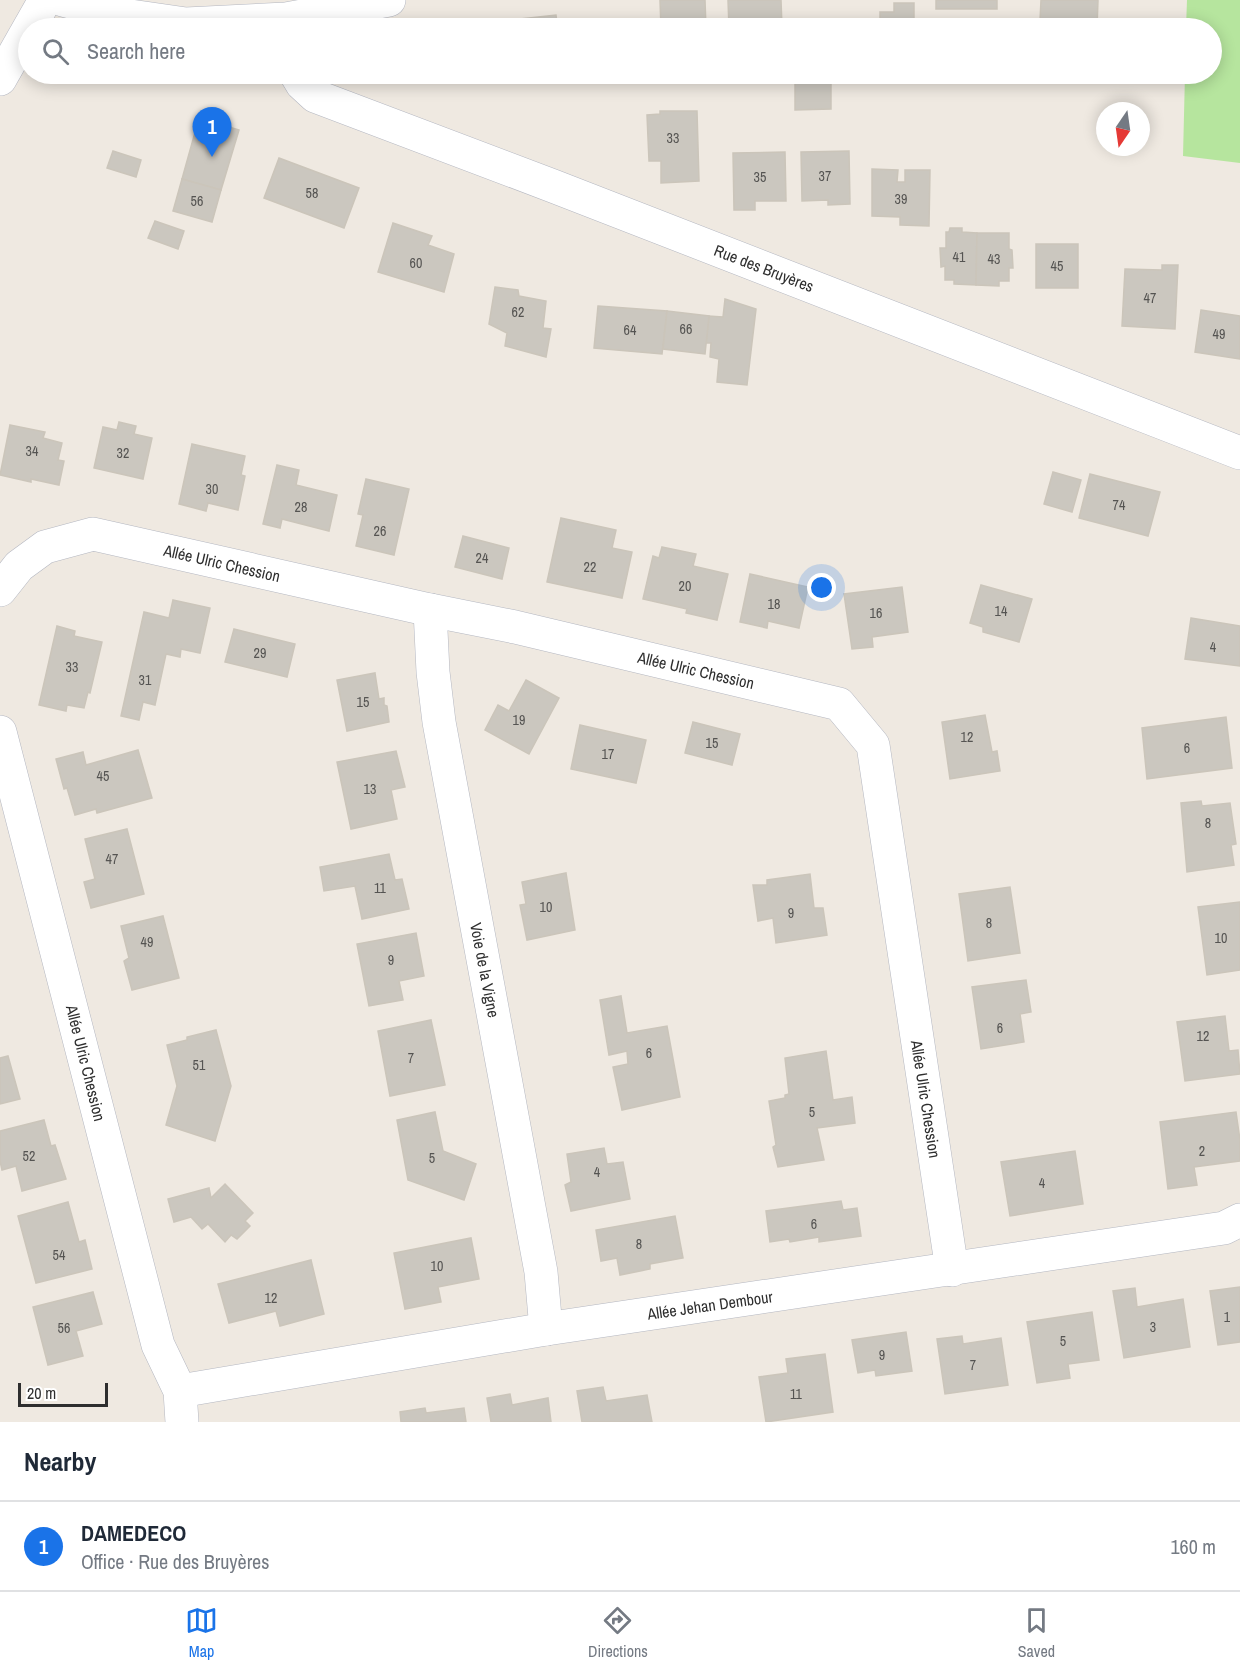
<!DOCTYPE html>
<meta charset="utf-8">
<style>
:root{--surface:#fff;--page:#f2f2f3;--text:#1f2937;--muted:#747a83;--line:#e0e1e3;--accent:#1a73e8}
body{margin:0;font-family:"Archivo Narrow",sans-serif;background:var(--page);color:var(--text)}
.compass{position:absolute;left:1096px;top:102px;width:54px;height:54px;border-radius:50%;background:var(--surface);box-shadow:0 3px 15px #0003;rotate:193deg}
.scale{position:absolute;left:18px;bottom:15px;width:90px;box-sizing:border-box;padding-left:6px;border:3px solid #2e2e2e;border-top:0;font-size:16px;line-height:21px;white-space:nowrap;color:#2e2e2e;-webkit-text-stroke:4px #fff;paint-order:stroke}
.you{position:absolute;left:822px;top:588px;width:21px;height:21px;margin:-15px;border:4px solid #fff;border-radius:50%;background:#1a73e8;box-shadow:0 0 0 9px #1a73e833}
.badge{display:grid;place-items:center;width:39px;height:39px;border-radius:50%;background:var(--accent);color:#fff;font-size:20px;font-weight:700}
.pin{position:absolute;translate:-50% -50px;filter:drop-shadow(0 2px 3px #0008)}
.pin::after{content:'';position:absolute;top:32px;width:21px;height:18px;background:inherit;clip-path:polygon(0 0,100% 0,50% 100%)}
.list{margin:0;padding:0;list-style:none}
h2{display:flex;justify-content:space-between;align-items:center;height:78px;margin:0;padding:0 24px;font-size:26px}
h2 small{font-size:20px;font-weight:400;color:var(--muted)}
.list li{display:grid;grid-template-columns:39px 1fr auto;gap:18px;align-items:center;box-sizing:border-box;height:90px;padding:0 24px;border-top:2px solid var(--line)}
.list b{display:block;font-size:22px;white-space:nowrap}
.list p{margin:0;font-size:20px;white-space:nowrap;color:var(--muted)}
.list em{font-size:20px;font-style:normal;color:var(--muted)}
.icon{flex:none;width:33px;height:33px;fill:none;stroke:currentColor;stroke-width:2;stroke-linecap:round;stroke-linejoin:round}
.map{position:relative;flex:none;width:1240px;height:1422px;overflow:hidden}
.search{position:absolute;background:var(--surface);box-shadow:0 3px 15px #0003;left:18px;right:18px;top:18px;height:66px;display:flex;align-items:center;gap:15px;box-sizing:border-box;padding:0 21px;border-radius:33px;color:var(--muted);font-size:22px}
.sheet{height:168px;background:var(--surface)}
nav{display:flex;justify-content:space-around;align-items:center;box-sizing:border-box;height:84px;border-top:2px solid var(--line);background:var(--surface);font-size:16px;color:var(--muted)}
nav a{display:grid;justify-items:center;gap:3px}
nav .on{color:var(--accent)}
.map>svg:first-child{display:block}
.green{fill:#b6e59e}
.building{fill:#cbc7bf;stroke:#cbc5ba;stroke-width:1.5}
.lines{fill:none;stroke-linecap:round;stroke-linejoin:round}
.minor-casing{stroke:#b4b7c1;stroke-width:34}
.minor{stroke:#fff;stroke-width:33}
.labels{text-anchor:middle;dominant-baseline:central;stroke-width:6;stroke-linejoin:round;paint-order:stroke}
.number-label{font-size:14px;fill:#555452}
.street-label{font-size:16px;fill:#2e2e2e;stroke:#fff}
</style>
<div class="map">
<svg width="1240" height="1422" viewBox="0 0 1240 1422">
<rect width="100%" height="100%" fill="#efe9e1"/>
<path class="green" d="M1187,0H1240V163L1183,156L1185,74H1212V28H1186Z"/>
<g class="building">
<path d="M660,0H705L706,28H661Z"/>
<path d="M728,0H781L782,27L729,28Z"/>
<rect x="936" y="0" width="61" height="9"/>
<path d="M1041,0H1098L1097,28H1069V22L1040,21Z"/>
<path d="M894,3H914V28H880V12H894Z"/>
<path d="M556,15L557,23L588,19L589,28H484L483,23Z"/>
<path d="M795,74H831V109L795,110Z"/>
<path d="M660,111H697L699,181L661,183V161H649L647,115L660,114Z"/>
<path d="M199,118L239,130L221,190L182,179Z"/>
<path d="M113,151L141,160L136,177L107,168Z"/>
<path d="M849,151L850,204L828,205V200L802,201L801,152Z"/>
<path d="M785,152L786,201H755V210H734L733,153Z"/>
<path d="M279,158L359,188L344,228L264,198Z"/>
<path d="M872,169L898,170L897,182H905V170H930L929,226L900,225V217L872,216Z"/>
<path d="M182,179L221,190L212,222L173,211Z"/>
<path d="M155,221L184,231L178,249L148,238Z"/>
<path d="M393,223L432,236L428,245L454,254L444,292L378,272Z"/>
<path d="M950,228H962V232L977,233L976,285L954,284V280H945V266L941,267L940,248H946V232H949Z"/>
<path d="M977,233H1009V249L1012,250L1013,268H1009V281H999V286L976,285Z"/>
<rect x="1036" y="244" width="42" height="44"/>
<path d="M1162,265H1178L1175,329L1122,326L1125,269L1162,270Z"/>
<path d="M495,287L518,290L519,296L546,301L543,328L551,329L546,357L505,346L507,333L489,324Z"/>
<path d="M725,299L756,309L747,385L717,382L719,359L710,357L711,343H706L709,316L723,317Z"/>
<path d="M598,306L667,311L662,354L594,348Z"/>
<path d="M1201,310L1240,316V359L1195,352Z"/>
<path d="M667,311L709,316L705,354L663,349Z"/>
<path d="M119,422L136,426L134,434L152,438L143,479L94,468L103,427L117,430Z"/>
<path d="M10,425L45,432L43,438L62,443L58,460L64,461L59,485L31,479V482L0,475Z"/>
<path d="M192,444L245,456L241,475L245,476L238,510L208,503L206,511L179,504Z"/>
<path d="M277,465L299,470L296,485L337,495L329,531L282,519L280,528L263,524Z"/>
<path d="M1053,472L1081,480L1072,512L1044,504Z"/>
<path d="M1090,474L1160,492L1148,536L1079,518Z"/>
<path d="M366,479L409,489L394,555L356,546L363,515L358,514Z"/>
<path d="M561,518L616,530L612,548L632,552L622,598L547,582Z"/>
<path d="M463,536L509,548L502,579L455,567Z"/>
<path d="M662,547L696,554L693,566L728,574L717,620L686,613L687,609L643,599L653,556L659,558Z"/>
<path d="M750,574L808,587L799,628L768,621L767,628L740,622Z"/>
<path d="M981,585L1032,599L1019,642L983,632V627L970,623Z"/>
<path d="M902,587L908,632L872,637L873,647L852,649L844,594Z"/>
<path d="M173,600L210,608L200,653L181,649L180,657L166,654L155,705L143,702L139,720L121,716L144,612L169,618Z"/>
<path d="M1191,618L1240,626V666L1185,659Z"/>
<path d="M57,626L75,631L74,636L102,642L90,693L88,692L84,708L67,705L66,711L39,705Z"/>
<path d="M234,629L295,644L287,677L225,662Z"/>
<path d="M375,673L379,699L384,698V705L387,706L389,722L347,731L337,680Z"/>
<path d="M526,680L559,698L529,754L485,730L498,705L509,711Z"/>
<path d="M985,715L992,752L997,751L1000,771L950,779L942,722Z"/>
<path d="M1226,717L1232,768L1147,779L1142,728Z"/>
<path d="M693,722L740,734L732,765L685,753Z"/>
<path d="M580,725L646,740L636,783L571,769Z"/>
<path d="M138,750L152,798L97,813L96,809L75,815L67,788L64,789L56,759L83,752L86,765Z"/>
<path d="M396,751L405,787L391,790L397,819L351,829L337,762Z"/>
<path d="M1201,801L1202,806L1230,803L1236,844L1231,845L1234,865L1187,872L1181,803Z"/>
<path d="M127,829L144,894L91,908L84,882L95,879L85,839Z"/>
<path d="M389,854L395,880L402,879L409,909L362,919L355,886L324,891L320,867Z"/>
<path d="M566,873L575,930L527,940L520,905L526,904L522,882Z"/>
<path d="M810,874L814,908H823L827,935L776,943L773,918L758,921L753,885H767V880Z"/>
<path d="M1010,887L1020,953L968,961L959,894Z"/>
<path d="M1240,902V970L1207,975L1198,907Z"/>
<path d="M163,916L179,978L132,990L124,961L129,958L121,926Z"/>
<path d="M416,933L424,976L399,981L403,1000L369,1006L357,944Z"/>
<path d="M1026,980L1031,1012L1020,1014L1024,1042L981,1049L972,987Z"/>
<path d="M621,996L627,1033L667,1026L680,1097L622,1110L613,1067L628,1064L627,1051L609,1055L600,1000Z"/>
<path d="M1225,1016L1229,1051L1238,1050L1240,1074L1185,1081L1177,1022Z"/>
<path d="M431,1020L445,1085L390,1096L378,1031Z"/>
<path d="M216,1030L231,1086L215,1141L166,1125L177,1086L167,1045L187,1040V1037Z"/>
<path d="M826,1051L833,1100L852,1097L855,1123L817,1128L824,1160L778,1167L773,1147L776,1145L769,1101L785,1098V1095L789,1094L785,1058Z"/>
<path d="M8,1056L20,1099L0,1104V1058Z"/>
<path d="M435,1112L443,1151L476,1164L464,1200L408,1180L397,1120Z"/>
<path d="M1236,1112L1240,1140V1161L1194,1167L1197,1185L1168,1189L1160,1122Z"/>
<path d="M44,1120L51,1146L55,1145L66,1179L22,1191L16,1166L2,1170L0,1161V1131Z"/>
<path d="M604,1148L607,1164L623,1162L630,1199L571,1211L565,1185L571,1182L567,1154Z"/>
<path d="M1075,1151L1083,1204L1010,1216L1001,1162Z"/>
<path d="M225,1184L253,1213L245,1221L250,1226L237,1239L231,1235L225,1242L208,1224L202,1229L191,1217L174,1222L168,1199L209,1188L211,1198Z"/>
<path d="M841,1201L843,1210L857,1208L861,1236L819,1242V1237L790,1242L789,1239L770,1242L766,1211Z"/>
<path d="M68,1202L79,1242L85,1240L92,1269L36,1283L18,1216Z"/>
<path d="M675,1216L683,1258L650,1264V1269L620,1275L617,1258L601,1261L596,1230Z"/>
<path d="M471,1238L479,1279L438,1287L441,1302L405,1309L394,1253Z"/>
<path d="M311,1260L324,1314L280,1326L276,1311L229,1323L218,1284Z"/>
<path d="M1240,1287V1342L1218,1345L1210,1291Z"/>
<path d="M1135,1288L1137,1307L1183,1299L1190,1347L1124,1358L1113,1291Z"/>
<path d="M93,1292L102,1324L76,1331L83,1356L48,1365L33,1307Z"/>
<path d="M1092,1312L1099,1360L1068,1364L1070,1378L1037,1383L1027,1322Z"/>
<path d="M906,1332L912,1371L876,1376L875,1370L858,1373L852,1340Z"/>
<path d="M962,1336L963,1344L1001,1338L1008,1385L945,1394L937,1339Z"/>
<path d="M825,1354L833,1412L766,1422L759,1377L788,1373L786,1359Z"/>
<path d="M603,1387L606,1401L647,1395L652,1422H582L577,1391Z"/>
<path d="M510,1394L512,1405L548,1398L551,1422H491L487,1398Z"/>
<path d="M425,1408L426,1413L464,1408L466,1422H401L400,1412Z"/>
</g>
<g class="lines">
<defs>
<g id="minor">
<path d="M63,0L116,14L186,24L286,19L389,0"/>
<path d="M296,74L302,84L315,96L553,186L1240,453"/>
<path d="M0,79L45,0"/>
<path d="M0,590L19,566L45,547L93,534L430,610L515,627L839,704L873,745L952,1270"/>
<path d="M430,610L433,672L439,722L541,1272L546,1329"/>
<path d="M0,732L158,1345L180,1391L182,1422"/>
<path d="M180,1391L546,1329L1224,1228L1240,1220"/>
</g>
</defs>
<use href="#minor" class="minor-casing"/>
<use href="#minor" class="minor"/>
</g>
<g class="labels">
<g class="number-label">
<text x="673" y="138">33</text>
<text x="825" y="176">37</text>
<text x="760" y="177">35</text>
<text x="312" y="193">58</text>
<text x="901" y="199">39</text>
<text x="197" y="201">56</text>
<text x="959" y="257">41</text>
<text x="994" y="259">43</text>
<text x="416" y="263">60</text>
<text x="1057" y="266">45</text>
<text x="1150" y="298">47</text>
<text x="518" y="312">62</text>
<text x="686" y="329">66</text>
<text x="630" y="330">64</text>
<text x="1219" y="334">49</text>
<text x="32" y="451">34</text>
<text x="123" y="453">32</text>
<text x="212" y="489">30</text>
<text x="1119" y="505">74</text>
<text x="301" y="507">28</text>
<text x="380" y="531">26</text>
<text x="482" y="558">24</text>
<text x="590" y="567">22</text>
<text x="685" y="586">20</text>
<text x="774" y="604">18</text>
<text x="1001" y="611">14</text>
<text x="876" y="613">16</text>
<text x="1213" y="647">4</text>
<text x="260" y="653">29</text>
<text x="72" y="667">33</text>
<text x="145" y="680">31</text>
<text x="363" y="702">15</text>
<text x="519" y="720">19</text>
<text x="967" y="737">12</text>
<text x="712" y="743">15</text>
<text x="1187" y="748">6</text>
<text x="608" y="754">17</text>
<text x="103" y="776">45</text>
<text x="370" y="789">13</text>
<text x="1208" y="823">8</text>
<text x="112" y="859">47</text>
<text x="380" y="888">11</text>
<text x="546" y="907">10</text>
<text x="791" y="913">9</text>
<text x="989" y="923">8</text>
<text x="1221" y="938">10</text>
<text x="147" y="942">49</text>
<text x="391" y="960">9</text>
<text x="1000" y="1028">6</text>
<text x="1203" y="1036">12</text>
<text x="649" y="1053">6</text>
<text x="411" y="1058">7</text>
<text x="199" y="1065">51</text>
<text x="812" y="1112">5</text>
<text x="1202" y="1151">2</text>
<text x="29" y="1156">52</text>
<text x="432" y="1158">5</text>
<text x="597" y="1172">4</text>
<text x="1042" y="1183">4</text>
<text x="814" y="1224">6</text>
<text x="639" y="1244">8</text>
<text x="59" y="1255">54</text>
<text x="437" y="1266">10</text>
<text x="271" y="1298">12</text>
<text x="1227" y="1317">1</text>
<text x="1153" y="1327">3</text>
<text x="64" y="1328">56</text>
<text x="1063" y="1341">5</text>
<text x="882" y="1355">9</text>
<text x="973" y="1365">7</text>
<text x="796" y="1394">11</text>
</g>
<g class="street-label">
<text transform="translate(764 268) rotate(21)">Rue des Bruyères</text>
<text transform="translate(222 563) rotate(13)">Allée Ulric Chession</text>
<text transform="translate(696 670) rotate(13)">Allée Ulric Chession</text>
<text transform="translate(485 970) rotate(79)">Voie de la Vigne</text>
<text transform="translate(86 1063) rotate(76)">Allée Ulric Chession</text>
<text transform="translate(926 1099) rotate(81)">Allée Ulric Chession</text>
<text transform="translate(710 1305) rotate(-8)">Allée Jehan Dembour</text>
</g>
</g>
</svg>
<svg class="compass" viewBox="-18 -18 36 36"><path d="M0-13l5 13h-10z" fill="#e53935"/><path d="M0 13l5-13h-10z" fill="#747a83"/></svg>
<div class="scale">20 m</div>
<div class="you"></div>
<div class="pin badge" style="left:212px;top:157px">1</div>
<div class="search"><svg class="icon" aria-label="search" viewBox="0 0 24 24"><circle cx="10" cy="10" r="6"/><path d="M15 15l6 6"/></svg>Search here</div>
</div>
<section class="sheet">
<h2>Nearby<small></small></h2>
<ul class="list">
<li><span class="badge">1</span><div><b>DAMEDECO</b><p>Office · Rue des Bruyères</p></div><em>160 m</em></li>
</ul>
</section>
<nav>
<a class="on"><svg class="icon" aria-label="map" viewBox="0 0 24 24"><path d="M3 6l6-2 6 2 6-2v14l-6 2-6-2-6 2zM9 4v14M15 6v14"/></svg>Map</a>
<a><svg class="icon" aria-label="directions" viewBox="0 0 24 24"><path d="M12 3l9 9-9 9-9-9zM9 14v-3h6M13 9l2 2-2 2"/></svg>Directions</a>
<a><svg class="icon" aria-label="saved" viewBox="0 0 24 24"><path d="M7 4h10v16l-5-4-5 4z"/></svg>Saved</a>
</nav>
